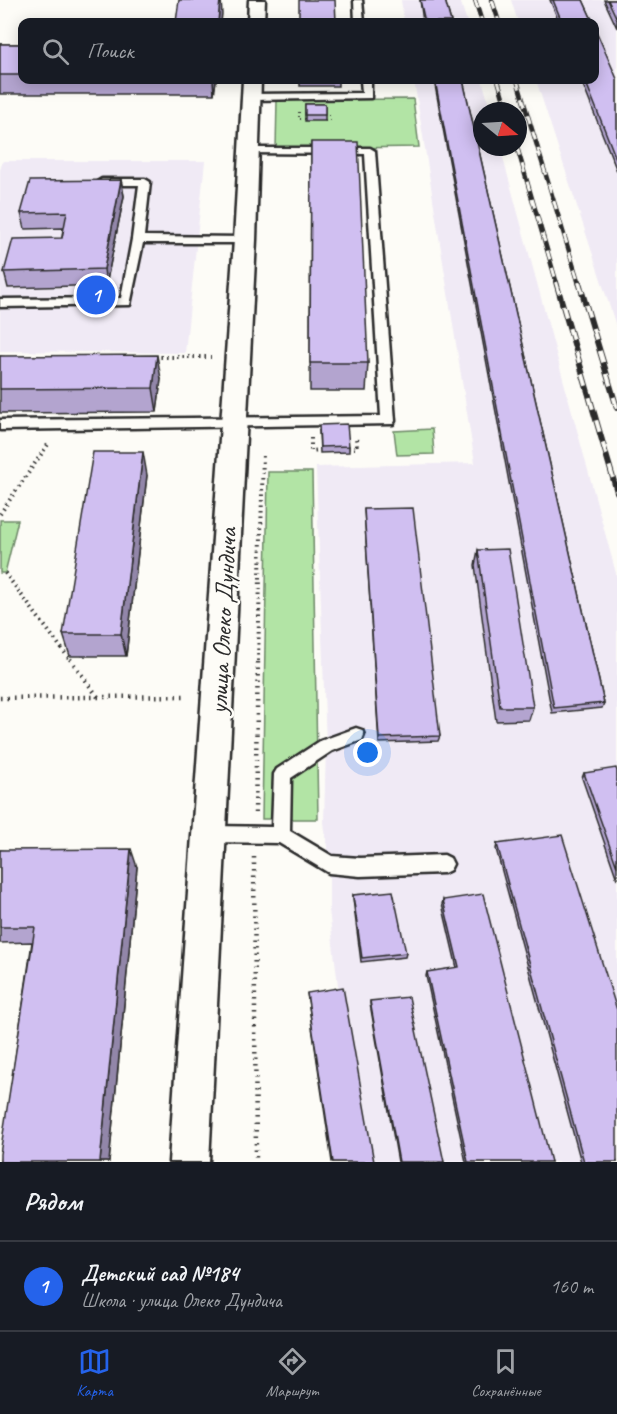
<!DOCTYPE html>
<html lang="ru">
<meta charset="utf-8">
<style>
:root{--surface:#171b24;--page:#20242c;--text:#f1f3f6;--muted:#9ea1a6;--line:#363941;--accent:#2563eb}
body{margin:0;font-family:Caveat,sans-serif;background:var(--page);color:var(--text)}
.compass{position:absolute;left:473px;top:102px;width:54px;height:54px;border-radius:50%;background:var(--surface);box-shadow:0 3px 15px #0003;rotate:108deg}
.you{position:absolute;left:368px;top:753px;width:21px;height:21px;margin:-15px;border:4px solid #fff;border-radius:50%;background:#1a73e8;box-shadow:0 0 0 9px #1a73e833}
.badge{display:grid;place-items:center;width:39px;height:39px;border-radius:50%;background:var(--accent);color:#fff;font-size:20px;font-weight:700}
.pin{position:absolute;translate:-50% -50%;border:3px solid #fff;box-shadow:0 2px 6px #0006}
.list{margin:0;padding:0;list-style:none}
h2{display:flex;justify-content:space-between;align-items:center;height:78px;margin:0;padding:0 24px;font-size:26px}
h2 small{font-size:20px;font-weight:400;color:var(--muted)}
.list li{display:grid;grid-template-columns:39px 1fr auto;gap:18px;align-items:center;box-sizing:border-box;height:90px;padding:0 24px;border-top:2px solid var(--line)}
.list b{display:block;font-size:22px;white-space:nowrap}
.list p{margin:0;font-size:20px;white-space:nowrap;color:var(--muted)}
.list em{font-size:20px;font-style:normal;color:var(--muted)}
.icon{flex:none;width:33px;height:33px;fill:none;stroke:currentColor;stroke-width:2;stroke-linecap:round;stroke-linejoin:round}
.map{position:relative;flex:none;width:617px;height:1162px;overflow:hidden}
.search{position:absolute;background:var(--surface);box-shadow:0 3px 15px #0003;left:18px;right:18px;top:18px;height:66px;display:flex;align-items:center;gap:15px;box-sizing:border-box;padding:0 21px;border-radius:12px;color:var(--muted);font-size:22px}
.sheet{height:168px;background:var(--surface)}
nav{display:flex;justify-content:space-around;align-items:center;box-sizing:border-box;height:84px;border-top:2px solid var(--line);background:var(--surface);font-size:16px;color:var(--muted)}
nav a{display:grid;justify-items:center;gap:3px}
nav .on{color:var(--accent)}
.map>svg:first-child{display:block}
.built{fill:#f0eaf5}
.green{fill:#b2e4a5;stroke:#6e8868;stroke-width:1.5}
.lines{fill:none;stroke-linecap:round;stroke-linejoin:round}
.service-casing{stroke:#2b2b2b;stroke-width:5}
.minor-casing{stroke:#2b2b2b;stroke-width:5}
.path-far2{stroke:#2b2b2b;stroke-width:2;stroke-dasharray:1 3;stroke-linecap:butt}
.path-far1{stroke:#2b2b2b;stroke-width:4;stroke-dasharray:1.5 4;stroke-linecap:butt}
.path{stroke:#2b2b2b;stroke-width:4.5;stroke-dasharray:1.5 5;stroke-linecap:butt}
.service{fill:#fdfcf7;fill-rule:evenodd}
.minor{fill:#fdfcf7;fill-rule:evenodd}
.rail-far1-casing{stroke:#2b2b2b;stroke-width:4.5}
.rail-casing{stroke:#2b2b2b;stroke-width:6}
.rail-far1{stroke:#fdfcf7;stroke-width:3;stroke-dasharray:9;stroke-linecap:butt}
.rail{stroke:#fdfcf7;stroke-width:4;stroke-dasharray:12;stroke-linecap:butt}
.wall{fill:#b3a4cf;stroke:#2b2b2b;stroke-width:1.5}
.shaded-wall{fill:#9286a9;stroke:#2b2b2b;stroke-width:1.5}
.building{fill:#d0bff1;stroke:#2b2b2b;stroke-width:1.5}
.labels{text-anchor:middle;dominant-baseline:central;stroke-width:5;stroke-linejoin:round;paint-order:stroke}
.street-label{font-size:26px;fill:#2b2b2b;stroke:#fdfcf7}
</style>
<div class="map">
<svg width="617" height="1162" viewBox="0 0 617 1162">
<rect width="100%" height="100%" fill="#fdfcf7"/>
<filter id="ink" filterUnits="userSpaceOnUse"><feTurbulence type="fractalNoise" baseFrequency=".0167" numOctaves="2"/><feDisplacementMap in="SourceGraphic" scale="12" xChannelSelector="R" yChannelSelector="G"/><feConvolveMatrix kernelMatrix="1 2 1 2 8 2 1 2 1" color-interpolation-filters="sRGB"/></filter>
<g filter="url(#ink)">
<g class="built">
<path d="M401,0H460L467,22H404Z"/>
<path d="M511,0H617V329L536,80H594V22H518Z"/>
<path d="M414,80H482L491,111H482V147H500L617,577V1162H359L329,910V864L324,822L326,746L316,467L475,463Z"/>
<path d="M3,161H205L185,353L0,351V170Z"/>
</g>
<g class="green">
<path d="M413,99L419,147L276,149L277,100Z"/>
<path d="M432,429L434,454L397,455L394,431Z"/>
<path d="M268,472H312L318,819H262Z"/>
<path d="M0,520H18L5,573H0Z"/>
</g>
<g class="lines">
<defs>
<g id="service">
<path d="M354,0H362L364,22H355Z"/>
<path d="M361,80H371V98L251,100L246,97L251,94L362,93Z"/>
<path d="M249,148H370L375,151L395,421L393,424L0,430V420L381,416L365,154L245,153V149Z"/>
<path d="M145,179L150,182L144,236L245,237L251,240L245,243H143L130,305L0,307V299L121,298L132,239L139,185H102L97,182L102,179Z"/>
<path d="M356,728L362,730L364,735L362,740L332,751L291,778L290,831L332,856L360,858L444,855L450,858L453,864L450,870L444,873L360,876L329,873L279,843L210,842L204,840L201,834L204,828L210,826L272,827L274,774L277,769L320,741Z"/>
</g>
<g id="minor">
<path d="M249,0H265L264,22H248Z"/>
<path d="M243,80H261L256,240L209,1162H169L234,240Z"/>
</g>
</defs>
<use href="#service" class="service-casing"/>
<use href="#minor" class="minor-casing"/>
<g class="path-far2">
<path d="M299,112V119H305"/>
<path d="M325,121L329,120V112"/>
</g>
<g class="path-far1">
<path d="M155,357H211"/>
<path d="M311,438V451L320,450"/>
<path d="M348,448H357L356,437"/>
<path d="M0,514L49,443"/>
<path d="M5,573L71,661"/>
<path d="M258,661L263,452"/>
</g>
<g class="path">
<path d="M70,659L98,697"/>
<path d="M0,698L188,696"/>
<path d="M255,813L258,659"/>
<path d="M254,857L256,1162"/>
</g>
<use href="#service" class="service"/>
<use href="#minor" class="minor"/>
<defs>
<g id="rail-far1">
<path d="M475,0L482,22"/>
<path d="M492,0L499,22"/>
<path d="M498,80L507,111"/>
<path d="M517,80L579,284"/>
<path d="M517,147L557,284"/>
</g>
<g id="rail">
<path d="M556,282L617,492"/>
<path d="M579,282L617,408"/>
</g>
</defs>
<use href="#rail-far1" class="rail-far1-casing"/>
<use href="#rail" class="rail-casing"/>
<use href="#rail-far1" class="rail-far1"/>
<use href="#rail" class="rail"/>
</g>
<g class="wall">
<path d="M420,0H445L451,22H423Z"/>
<path d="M550,0H583L593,22H559Z"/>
<path d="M604,0H617V28Z"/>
<path d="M0,44H22V80H216L214,94H0Z"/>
<path d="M617,79V171L581,80Z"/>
<rect x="300" y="80" width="38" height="6"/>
<path d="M434,80H463L604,703L602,708L552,713Z"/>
<rect x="305" y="104" width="20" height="17"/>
<path d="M311,142L368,363L366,391H310Z"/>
<path d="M121,180L124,196L106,285L8,288L4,272L62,238L63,228L25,229L21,213Z"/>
<path d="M0,356L161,379L157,412L0,413Z"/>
<path d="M319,431L349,446V452L320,453Z"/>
<path d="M147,475L126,656H70L63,634Z"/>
<path d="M364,509L440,736L438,741L379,743Z"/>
<path d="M478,550L533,707L529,720L496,721L475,565Z"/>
<path d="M617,771V879L582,778L584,773Z"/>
<path d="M497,844L617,1162H581L496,849Z"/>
<path d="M0,850L137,867L109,1162H0L32,942L0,943Z"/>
<path d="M353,895L406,953L405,957L361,962L353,899Z"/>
<path d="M443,900L551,1162H466L426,976L427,972L457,968L442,904Z"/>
<path d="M307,993L374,1162H332Z"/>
<path d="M370,1001L444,1162H398L370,1004Z"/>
</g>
<g class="shaded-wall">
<path d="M220,0H221L222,14L221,22H218Z"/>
<path d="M213,80H216L214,94Z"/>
<path d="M121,180L124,196L106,285L104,269Z"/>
<path d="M157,355L161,379L157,412L153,388Z"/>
<path d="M143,452L147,475L126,656L121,634Z"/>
<path d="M131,849L137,867L109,1162H100Z"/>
</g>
<g class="building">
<path d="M179,0H220L218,22H176Z"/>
<path d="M299,0H335L336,22H299Z"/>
<path d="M420,0H445L451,22H425Z"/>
<path d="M553,0H583L593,22H562Z"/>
<path d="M608,0H617V19Z"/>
<path d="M594,26L617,79V161L585,80H594Z"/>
<rect x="0" y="44" width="22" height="31"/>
<path d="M435,80H463L604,703L554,708Z"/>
<rect x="305" y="104" width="20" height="11"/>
<path d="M311,142H358L368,363H310Z"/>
<path d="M121,180L104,269L4,272L13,239L62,238L67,212L21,213L30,181Z"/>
<path d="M157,355L153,388L0,389V356Z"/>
<path d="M347,424L349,446L320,447L319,425Z"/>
<path d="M93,452H143L121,634H63Z"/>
<path d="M413,508L440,736L379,738L364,509Z"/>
<path d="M508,549L533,707H500L478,550Z"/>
<path d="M616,768L617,771V867L584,773Z"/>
<path d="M562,835L617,1010V1162H584L497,844Z"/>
<path d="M131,849L100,1162H0V1154L35,927H0V850Z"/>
<path d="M393,891L406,953L362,958L353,895Z"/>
<path d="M483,894L551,1162H468L427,972L459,967L443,900Z"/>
<path d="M343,987L374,1162H333L307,993Z"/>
<path d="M409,997L444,1162H399L370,1001Z"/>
</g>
</g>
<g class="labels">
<g class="street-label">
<text transform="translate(223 621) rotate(-87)">улица Олеко Дундича</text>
</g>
</g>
</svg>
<svg class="compass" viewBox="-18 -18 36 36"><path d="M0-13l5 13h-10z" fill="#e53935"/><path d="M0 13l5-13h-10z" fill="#9ea1a6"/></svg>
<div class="you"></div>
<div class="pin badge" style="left:96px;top:295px">1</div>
<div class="search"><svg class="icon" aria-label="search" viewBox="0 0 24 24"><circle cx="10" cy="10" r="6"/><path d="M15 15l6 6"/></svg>Поиск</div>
</div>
<section class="sheet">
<h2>Рядом<small></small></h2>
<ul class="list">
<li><span class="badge">1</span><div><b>Детский сад №184</b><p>Школа · улица Олеко Дундича</p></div><em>160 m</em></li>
</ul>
</section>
<nav>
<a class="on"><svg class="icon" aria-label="map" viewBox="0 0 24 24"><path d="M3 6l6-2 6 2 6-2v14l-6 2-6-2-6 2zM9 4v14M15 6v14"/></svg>Карта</a>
<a><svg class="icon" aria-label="directions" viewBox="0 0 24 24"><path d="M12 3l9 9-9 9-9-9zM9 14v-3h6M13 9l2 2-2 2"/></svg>Маршрут</a>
<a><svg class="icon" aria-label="saved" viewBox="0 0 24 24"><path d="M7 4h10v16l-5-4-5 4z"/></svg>Сохранённые</a>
</nav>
